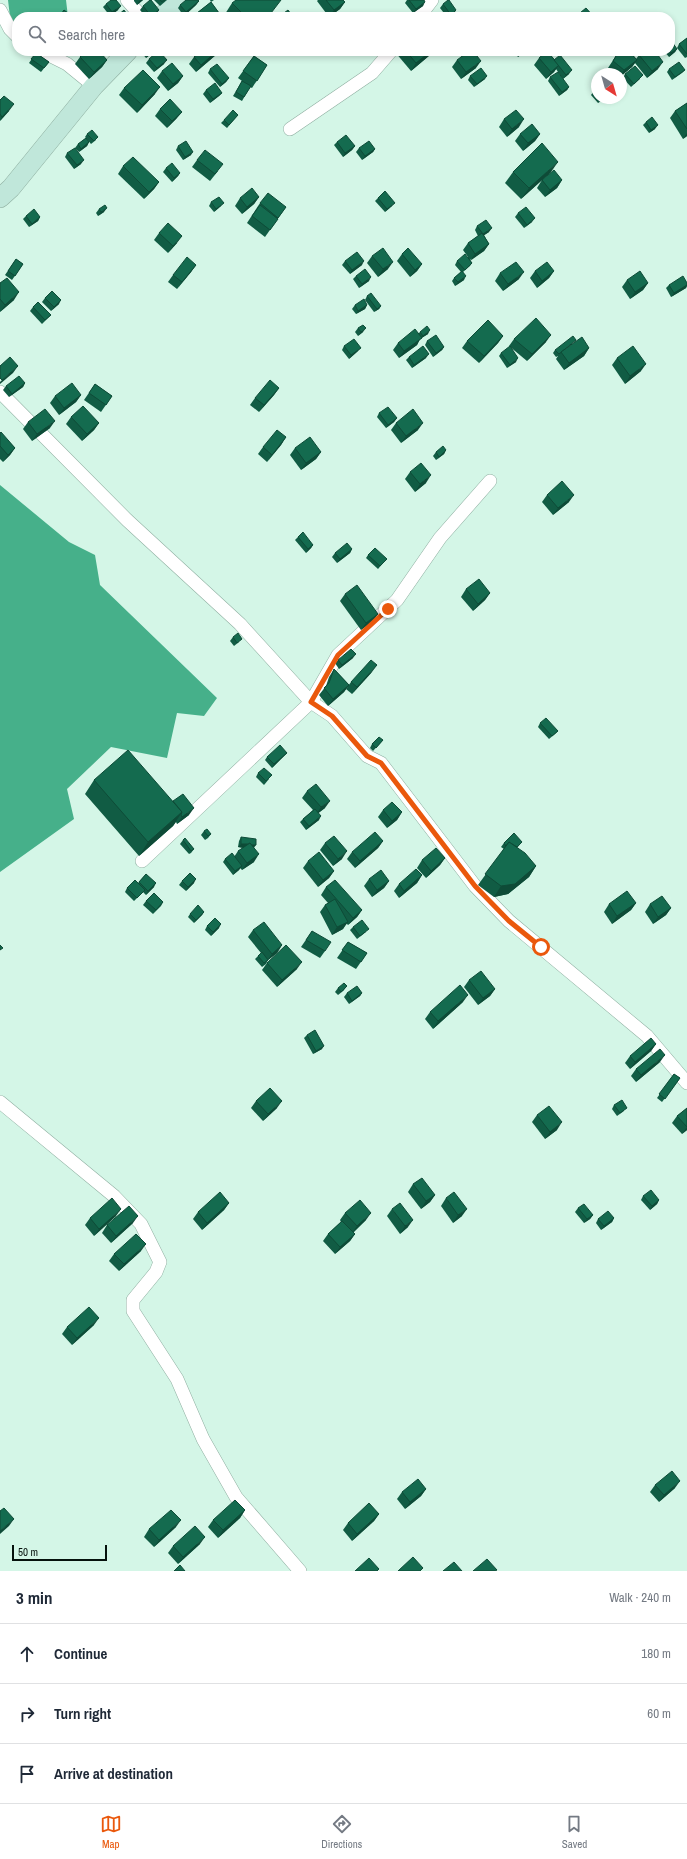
<!DOCTYPE html>
<meta charset="utf-8">
<style>
:root{--surface:#fff;--page:#f6f6f7;--text:#1f2937;--muted:#747a83;--line:#e0e1e3;--accent:#ea580c}
body{margin:0;font-family:"Archivo Narrow",sans-serif;background:var(--page);color:var(--text)}
.compass{position:absolute;left:591px;top:68px;width:36px;height:36px;border-radius:50%;background:var(--surface);box-shadow:0 2px 6px #0003;rotate:143deg}
.scale{position:absolute;left:12px;bottom:10px;width:95px;box-sizing:border-box;padding-left:4px;border:2px solid #06120d;border-top:0;font-size:11px;line-height:14px;white-space:nowrap;color:#06120d;-webkit-text-stroke:3px #d4f6e7;paint-order:stroke}
.stop{position:absolute;width:12px;height:12px;margin:-9px;border:3px solid #ea580c;border-radius:50%;background:#fff}
.stop.end{background:#ea580c;border-color:#fff;box-shadow:0 1px 4px #0008}
.list{margin:0;padding:0;list-style:none}
h2{display:flex;justify-content:space-between;align-items:center;height:52px;margin:0;padding:0 16px;font-size:17px}
h2 small{font-size:13px;font-weight:400;color:var(--muted)}
.list li{display:grid;grid-template-columns:26px 1fr auto;gap:12px;align-items:center;box-sizing:border-box;height:60px;padding:0 16px;border-top:1px solid var(--line)}
.list b{display:block;font-size:15px;white-space:nowrap}
.list em{font-size:13px;font-style:normal;color:var(--muted)}
.icon{flex:none;width:22px;height:22px;fill:none;stroke:currentColor;stroke-width:2;stroke-linecap:round;stroke-linejoin:round}
.map{position:relative;flex:none;width:687px;height:1571px;overflow:hidden}
.search{position:absolute;background:var(--surface);box-shadow:0 2px 6px #0003;left:12px;right:12px;top:12px;height:44px;display:flex;align-items:center;gap:10px;box-sizing:border-box;padding:0 14px;border-radius:16px;color:var(--muted);font-size:15px}
.sheet{height:232px;background:var(--surface)}
nav{display:flex;justify-content:space-around;align-items:center;box-sizing:border-box;height:56px;border-top:1px solid var(--line);background:var(--surface);font-size:11px;color:var(--muted)}
nav a{display:grid;justify-items:center;gap:2px}
nav .on{color:var(--accent)}
.map>svg:first-child{display:block}
.water{fill:#46b08a}
.lines{fill:none;stroke-linecap:round;stroke-linejoin:round}
.street-casing{stroke:#8fafa1;stroke-width:14}
.secondary-casing{stroke:#8fafa1;stroke-width:20}
.street{stroke:#fff;stroke-width:13}
.secondary{stroke:#c0e7da;stroke-width:19}
.wall{fill:#115c44}
.shaded-wall{fill:#0e4b37}
.building{fill:#146b4f;stroke:#0e4b37}
.route{stroke:#ea580c;stroke-width:5}
</style>
<div class="map">
<svg width="687" height="1571" viewBox="0 0 687 1571">
<rect width="100%" height="100%" fill="#d4f6e7"/>
<g class="water">
<path d="M8,0H66L68,17H17V29L10,17Z"/>
<path d="M0,485L69,542L95,555L100,585L217,698L204,716L177,713L167,758L111,747L67,789L74,819L0,872Z"/>
</g>
<g class="lines">
<defs>
<g id="street">
<path d="M127,0L142,17"/>
<path d="M0,10L10,29L17,36"/>
<path d="M419,17L432,0"/>
<path d="M41,51L67,64L94,86"/>
<path d="M290,129L372,73L391,51"/>
<path d="M0,392L127,520L240,624L311,702L142,861"/>
<path d="M490,481L440,538L397,600L338,655L311,702L332,716L367,756L381,763L475,886L509,921L647,1036L687,1083"/>
<path d="M0,1102L114,1196L141,1224L160,1262L156,1272L133,1300V1311L177,1379L203,1439L236,1497L300,1571"/>
</g>
<g id="secondary">
<path d="M161,17L179,0"/>
<path d="M0,198L11,188L94,86L128,51"/>
</g>
</defs>
<use href="#street" class="street-casing"/>
<use href="#secondary" class="secondary-casing"/>
<use href="#street" class="street"/>
<use href="#secondary" class="secondary"/>
</g>
<g class="wall">
<path d="M134,0H143L137,5L134,1Z"/>
<path d="M154,0H167L160,6Z"/>
<path d="M210,0H214L211,2L222,17H194L197,13L211,2Z"/>
<path d="M318,0H343L345,2L340,9L329,17L317,1Z"/>
<path d="M407,0H424L423,6L413,13L405,3Z"/>
<path d="M199,1L196,5L184,16L178,8L180,5Z"/>
<path d="M232,3L268,17H228L225,14Z"/>
<path d="M106,4L118,10L110,16L103,7Z"/>
<path d="M443,4L454,14L450,17H447L440,8Z"/>
<path d="M143,6L159,10L157,13L152,17H146L140,10Z"/>
<path d="M687,38V57L685,58L677,48L679,44Z"/>
<path d="M677,49L675,52L669,57L664,51H670Z"/>
<path d="M140,51H155L146,58Z"/>
<path d="M201,51H219L217,54L196,72L189,64L194,57Z"/>
<path d="M226,51H231L228,54Z"/>
<path d="M396,51H433L430,55L411,71L395,52Z"/>
<path d="M513,51H526L518,57Z"/>
<path d="M569,51H575L571,54Z"/>
<path d="M619,51H637L632,54L636,59L639,55L658,69L647,78L635,63L632,67L621,76V74H615L608,68Z"/>
<path d="M36,53L49,62L41,72L29,63Z"/>
<path d="M254,56L267,65L252,88L250,87L242,101L233,96L242,81L238,78Z"/>
<path d="M80,57L107,60L102,67L89,79L75,64Z"/>
<path d="M539,58L554,60L569,74L563,79L556,69L554,72L546,79L534,65Z"/>
<path d="M149,59L164,64L154,72L146,63Z"/>
<path d="M457,60L476,68L461,79L452,67Z"/>
<path d="M210,69L229,78L226,82L220,87L208,73Z"/>
<path d="M669,69L685,70L682,73L672,80L667,72Z"/>
<path d="M162,71L183,76L178,83L168,91L157,78Z"/>
<path d="M625,74L640,79L631,87L623,78Z"/>
<path d="M470,76L485,79L474,87L468,80Z"/>
<path d="M550,77L569,87L567,90L559,96L548,81Z"/>
<path d="M124,88L155,94L137,113L119,95Z"/>
<path d="M597,88V98H605L598,103L591,95L594,91Z"/>
<path d="M206,90L222,93L219,96L210,103L203,94Z"/>
<path d="M0,100L9,111L0,121Z"/>
<path d="M687,103V136L683,139L670,118L675,111Z"/>
<path d="M160,109L182,112L176,119L167,128L155,116Z"/>
<path d="M238,115L227,128L221,123L224,120Z"/>
<path d="M504,119L519,127L507,137L499,127Z"/>
<path d="M646,122L655,129L649,133L643,125Z"/>
<path d="M87,134L96,140L91,144L86,138L89,142L87,146L79,152L75,148L78,144L86,138L85,137Z"/>
<path d="M520,134H540L535,141L523,151L515,141Z"/>
<path d="M337,142L355,146L352,150L343,157L334,145Z"/>
<path d="M178,146L191,155L183,160L176,150Z"/>
<path d="M359,148L375,149L373,152L362,160L356,152Z"/>
<path d="M67,153L81,164L74,169L65,157Z"/>
<path d="M197,160L218,171L210,181L192,167Z"/>
<path d="M123,166L159,182L154,189L144,199L118,174Z"/>
<path d="M166,168L180,173L178,176L172,182L163,172Z"/>
<path d="M513,172H551L521,199L505,183Z"/>
<path d="M542,180H562L557,188L545,197L537,188Z"/>
<path d="M259,197L254,204L242,214L235,206L240,198Z"/>
<path d="M378,198L392,206L385,212L375,201Z"/>
<path d="M211,202L221,206L214,212L209,206Z"/>
<path d="M260,203L286,207L265,237L247,223Z"/>
<path d="M99,209L104,212L98,216L96,213Z"/>
<path d="M518,213L532,222L524,228L515,217Z"/>
<path d="M26,216L40,217L38,221L29,227L23,219Z"/>
<path d="M477,226L489,232L484,235L489,244L484,251L470,260L472,263L470,266L463,272L464,280L455,286L452,281L454,278L461,272L455,265L457,261L468,257L463,250L468,243L478,236L475,230Z"/>
<path d="M159,233L177,243L168,253L154,240Z"/>
<path d="M402,254L422,264L417,271L410,277L397,261Z"/>
<path d="M372,256L388,269L378,277L367,263Z"/>
<path d="M16,259L23,264L12,280L5,275Z"/>
<path d="M345,261L362,265L350,274L342,265Z"/>
<path d="M196,265L191,272L177,289L168,282L173,275Z"/>
<path d="M535,271H554L549,278L537,288L530,278Z"/>
<path d="M500,273L519,279L503,291L495,281Z"/>
<path d="M356,276L369,281L359,288L353,279Z"/>
<path d="M627,280L648,283L643,290L630,299L622,287Z"/>
<path d="M0,283L14,300L0,312Z"/>
<path d="M687,283V286L686,288L671,297L666,288L669,285Z"/>
<path d="M367,296L381,306L379,309L374,312L365,300Z"/>
<path d="M45,298L59,304L51,311L42,302Z"/>
<path d="M355,305H367L365,309L356,314L352,309Z"/>
<path d="M33,307L51,315L42,324L30,311Z"/>
<path d="M358,328L363,332L358,336L355,332Z"/>
<path d="M420,332L428,334L420,339L417,345L399,358L393,350L398,343L418,334Z"/>
<path d="M503,336L498,343L479,363L462,348L467,341Z"/>
<path d="M514,339L546,342L527,361L509,346Z"/>
<path d="M427,341L444,347L442,350L433,357L425,345Z"/>
<path d="M344,346L358,351L349,359L342,350Z"/>
<path d="M589,348L584,356L564,370L556,359L558,356L556,357L553,353L555,350Z"/>
<path d="M501,353L516,362L507,368L499,356Z"/>
<path d="M409,357L426,358L412,368L406,360Z"/>
<path d="M617,358L641,371L625,384L612,365Z"/>
<path d="M25,383L23,387L9,397L3,390L6,386Z"/>
<path d="M95,384L112,396L101,412L84,400Z"/>
<path d="M279,388L274,395L259,412L250,405L255,398Z"/>
<path d="M81,395L76,402L59,415L50,403L55,396Z"/>
<path d="M379,413L397,418L394,422L386,428L377,417Z"/>
<path d="M71,417L99,423L94,430L82,441L66,424Z"/>
<path d="M28,422L50,428L32,441L23,429Z"/>
<path d="M396,423L418,430L401,443L391,430Z"/>
<path d="M0,433L15,448L10,455L3,462L0,459Z"/>
<path d="M286,437L281,445L267,462L258,454L263,447Z"/>
<path d="M295,448L321,452L316,459L301,470L290,455Z"/>
<path d="M446,450L444,454L436,460L433,456L436,452Z"/>
<path d="M410,472L426,483L415,492L405,479Z"/>
<path d="M547,495L569,502L553,515L542,502Z"/>
<path d="M298,537L313,545L311,548L306,553L295,540Z"/>
<path d="M352,549L350,553L337,563L332,557L335,553Z"/>
<path d="M368,555L384,562L378,569L366,558Z"/>
<path d="M466,589L490,593L485,600L473,611L461,597Z"/>
<path d="M345,594L378,614L373,621L361,630L340,601Z"/>
<path d="M233,637L239,642L234,646L230,641Z"/>
<path d="M353,658L339,669L335,663L338,660Z"/>
<path d="M334,669L349,685L344,692L328,706L319,695L326,686L329,677Z"/>
<path d="M372,672L352,694L346,689L351,682Z"/>
<path d="M540,723L558,731L555,734L549,739L538,727Z"/>
<path d="M383,740L373,751L370,748L372,744Z"/>
<path d="M287,753L272,768L265,760L267,757Z"/>
<path d="M258,773L269,779L264,785L256,777Z"/>
<path d="M94,780L173,801L189,815L177,824L176,822L173,826L139,856L85,794Z"/>
<path d="M307,791L325,808L318,813L319,820L306,830L300,822L303,819L313,810L302,798Z"/>
<path d="M383,810L402,812L397,820L387,828L378,817Z"/>
<path d="M204,831L211,834L208,838L205,840L201,835Z"/>
<path d="M241,837L254,848V862L242,870L240,868L239,870L233,875L223,862L225,859L234,857L238,851L243,848L238,847L239,841Z"/>
<path d="M183,840L194,849L191,853L189,854L180,844Z"/>
<path d="M383,841L378,848L355,868L347,859L352,852Z"/>
<path d="M522,842L517,848L536,866L529,877L508,894L494,897L478,885L504,849L501,847L504,843Z"/>
<path d="M325,843L342,859L333,866L320,850Z"/>
<path d="M445,858L440,865L426,878L417,868L422,860Z"/>
<path d="M308,861L334,871L329,878L318,887L303,868Z"/>
<path d="M146,874L154,887L146,895L143,892L134,901L125,892L127,888L138,883Z"/>
<path d="M422,875L417,883L399,898L394,891L399,884Z"/>
<path d="M369,879L389,881L384,888L372,897L364,886Z"/>
<path d="M182,881L194,883L186,891L179,885Z"/>
<path d="M326,887L362,910L357,917L348,925L346,923L343,929L332,935L320,912L325,905L328,903L321,895Z"/>
<path d="M146,901L163,902L161,906L153,914L143,905Z"/>
<path d="M636,903L631,910L612,924L604,912L609,904Z"/>
<path d="M650,904L671,908L666,915L653,924L645,912Z"/>
<path d="M204,912L202,915L194,923L188,917L190,914Z"/>
<path d="M207,926L219,928L211,936L205,930Z"/>
<path d="M353,927L366,932L357,939L350,930Z"/>
<path d="M253,930L282,945L277,953L268,960L266,964L262,967L255,959L261,953L248,937Z"/>
<path d="M312,931L325,951L320,958L301,947Z"/>
<path d="M348,942L367,953L356,969L337,958Z"/>
<path d="M267,963L297,969L277,987L262,970Z"/>
<path d="M469,980L495,989L490,996L478,1005L464,987Z"/>
<path d="M338,988L344,990L338,995L335,992Z"/>
<path d="M347,993H362L360,996L349,1004L344,997Z"/>
<path d="M463,1002L433,1029L425,1019L430,1012Z"/>
<path d="M307,1035L322,1049L313,1054L304,1038Z"/>
<path d="M656,1044L651,1051L630,1069L625,1063L630,1056Z"/>
<path d="M660,1062L636,1082L631,1076L636,1069Z"/>
<path d="M674,1074L680,1078L662,1102L657,1098Z"/>
<path d="M256,1101L277,1108L263,1121L251,1108Z"/>
<path d="M614,1105L624,1111L617,1116L612,1109Z"/>
<path d="M687,1108V1130L682,1134L672,1123L677,1116Z"/>
<path d="M537,1115L557,1130L545,1139L532,1122Z"/>
<path d="M413,1184L435,1195L430,1202L421,1209L408,1192Z"/>
<path d="M643,1196L659,1200L657,1204L650,1210L641,1200Z"/>
<path d="M446,1198L462,1216L453,1223L441,1206Z"/>
<path d="M229,1203L224,1210L202,1230L193,1219L198,1212Z"/>
<path d="M578,1208L593,1215L590,1219L584,1223L575,1212Z"/>
<path d="M392,1209L408,1227L400,1234L387,1216Z"/>
<path d="M345,1213L366,1220L353,1233L355,1234L350,1241L335,1254L323,1241L328,1234L341,1222L340,1220Z"/>
<path d="M116,1216L94,1236L85,1225L90,1218Z"/>
<path d="M614,1218L612,1222L601,1230L596,1223L598,1219Z"/>
<path d="M133,1223L111,1243L102,1233L107,1225Z"/>
<path d="M141,1251L119,1271L109,1261L114,1254Z"/>
<path d="M94,1325L72,1345L62,1334L67,1327Z"/>
<path d="M655,1485L675,1488L659,1502L650,1492Z"/>
<path d="M426,1489L421,1496L405,1509L397,1499L402,1492Z"/>
<path d="M245,1510L240,1518L218,1538L208,1527L213,1520Z"/>
<path d="M379,1514L374,1521L352,1541L343,1530L348,1523Z"/>
<path d="M176,1527L154,1547L144,1537L149,1529Z"/>
<path d="M200,1544L178,1564L168,1553L173,1546Z"/>
</g>
<g class="shaded-wall">
<path d="M141,0H143L137,5L139,1Z"/>
<path d="M199,1L196,5L184,16L186,12Z"/>
<path d="M345,2L340,9L329,17L334,10Z"/>
<path d="M425,2L423,6L413,13L416,9Z"/>
<path d="M121,6L118,10L110,16L112,12Z"/>
<path d="M159,10L157,13L152,17H151Z"/>
<path d="M456,10L454,14L449,17Z"/>
<path d="M677,49L675,52L669,57L671,53Z"/>
<path d="M153,51H155L146,58L148,54Z"/>
<path d="M217,51H219L217,54L196,72L201,65Z"/>
<path d="M431,51H433L430,55L411,71L416,63Z"/>
<path d="M523,51H526L518,57L520,53Z"/>
<path d="M633,51H637L629,56Z"/>
<path d="M107,60L102,67L89,79L94,72Z"/>
<path d="M167,60L164,64L154,72L157,68Z"/>
<path d="M637,60L632,67L621,76L624,70Z"/>
<path d="M481,61L476,68L461,79L466,72Z"/>
<path d="M663,62L658,69L647,78L652,71Z"/>
<path d="M559,65L554,72L546,79L551,72Z"/>
<path d="M572,70L569,74L563,79L566,75Z"/>
<path d="M183,76L178,83L168,91L173,84Z"/>
<path d="M487,76L485,79L474,87L477,84Z"/>
<path d="M229,78L226,82L220,87L222,84Z"/>
<path d="M160,87L155,94L137,113L142,105Z"/>
<path d="M569,87L567,90L559,96L562,92Z"/>
<path d="M222,93L219,96L210,103L213,99Z"/>
<path d="M603,98H605L598,103Z"/>
<path d="M14,104L9,111L0,121L2,117Z"/>
<path d="M182,112L176,119L167,128L172,121Z"/>
<path d="M524,119L519,127L507,137L512,129Z"/>
<path d="M658,125L655,129L649,133L651,130Z"/>
<path d="M687,133V136L683,139Z"/>
<path d="M540,134L535,141L523,151L528,143Z"/>
<path d="M89,142L87,146L79,152L81,149Z"/>
<path d="M355,146L352,150L343,157L345,153Z"/>
<path d="M375,149L373,152L362,160L365,156Z"/>
<path d="M193,152L191,155L183,160L185,157Z"/>
<path d="M84,160L81,164L74,169L77,165Z"/>
<path d="M558,162L551,172L521,199L529,188Z"/>
<path d="M180,173L178,176L172,182L174,178Z"/>
<path d="M562,180L557,188L545,197L550,190Z"/>
<path d="M159,182L154,189L144,199L149,192Z"/>
<path d="M259,197L254,204L242,214L247,207Z"/>
<path d="M224,203L221,206L214,212L216,209Z"/>
<path d="M395,203L392,206L385,212L387,209Z"/>
<path d="M107,208L104,212L98,216L101,212Z"/>
<path d="M40,217L38,221L29,227L32,224Z"/>
<path d="M535,218L532,222L524,228L527,225Z"/>
<path d="M492,228L489,232L480,238L483,234Z"/>
<path d="M182,236L177,243L168,253L173,246Z"/>
<path d="M489,244L484,251L470,261L475,254Z"/>
<path d="M364,261L362,265L350,274L352,270Z"/>
<path d="M393,262L388,269L378,277L383,269Z"/>
<path d="M422,264L417,271L410,277L415,270Z"/>
<path d="M196,265L191,272L177,289L182,282Z"/>
<path d="M554,271L549,278L537,288L542,281Z"/>
<path d="M524,272L519,279L503,291L508,284Z"/>
<path d="M466,276L464,280L455,286L458,282Z"/>
<path d="M371,277L369,281L359,288L362,284Z"/>
<path d="M648,283L643,290L630,299L635,292Z"/>
<path d="M687,285L686,288L671,297L674,293Z"/>
<path d="M19,292L14,300L0,312L5,305Z"/>
<path d="M61,300L59,304L51,311L54,307Z"/>
<path d="M367,305L365,309L356,314L358,311Z"/>
<path d="M381,306L379,309L374,312L377,309Z"/>
<path d="M366,328L363,332L358,336L361,332Z"/>
<path d="M430,330L428,334L420,339L417,345L399,358L404,351Z"/>
<path d="M551,335L546,342L527,361L532,354Z"/>
<path d="M503,336L498,343L479,363L484,356Z"/>
<path d="M444,347L442,350L433,357L436,353Z"/>
<path d="M361,348L358,351L349,359L351,355Z"/>
<path d="M589,348L584,356L564,370L569,363Z"/>
<path d="M429,354L426,358L412,368L414,365Z"/>
<path d="M518,358L516,362L507,368L510,365Z"/>
<path d="M646,364L641,371L625,384L630,376Z"/>
<path d="M18,366L13,373L0,384V382L2,380Z"/>
<path d="M25,383L23,387L9,397L12,394Z"/>
<path d="M279,388L274,395L259,412L264,405Z"/>
<path d="M81,395L76,402L59,415L64,408Z"/>
<path d="M397,418L394,422L386,428L388,425Z"/>
<path d="M55,421L50,428L32,441L37,434Z"/>
<path d="M99,423L94,430L82,441L87,434Z"/>
<path d="M423,423L418,430L401,443L406,436Z"/>
<path d="M286,437L281,445L267,462L272,455Z"/>
<path d="M15,448L10,455L3,462L8,455Z"/>
<path d="M446,450L444,454L436,460Z"/>
<path d="M321,452L316,459L301,470L306,463Z"/>
<path d="M431,475L426,483L415,492L420,484Z"/>
<path d="M574,495L569,502L553,515L558,508Z"/>
<path d="M313,545L311,548L306,553L308,549Z"/>
<path d="M352,549L350,553L337,563L340,559Z"/>
<path d="M490,593L485,600L473,611L478,604Z"/>
<path d="M378,614L373,621L361,630L366,623Z"/>
<path d="M356,654L353,658L339,669L342,665Z"/>
<path d="M377,665L372,672L352,694L357,687Z"/>
<path d="M349,685L344,692L328,706L333,699Z"/>
<path d="M287,753L272,768L274,764Z"/>
<path d="M330,801L325,808L316,815L321,807Z"/>
<path d="M194,808L189,815L177,824L182,817Z"/>
<path d="M182,812L173,826L139,856L148,842Z"/>
<path d="M402,812L397,820L387,828L392,821Z"/>
<path d="M321,816L319,820L306,830L309,826Z"/>
<path d="M383,841L378,848L355,868L360,861Z"/>
<path d="M241,844L256,845L253,849L238,847Z"/>
<path d="M347,851L342,859L333,866L338,859Z"/>
<path d="M259,854L254,862L242,870L247,863Z"/>
<path d="M445,858L440,865L426,878L431,871Z"/>
<path d="M242,866L239,870L233,875L235,871Z"/>
<path d="M536,866L529,877L508,894L494,897L501,886Z"/>
<path d="M334,871L329,878L318,887L323,880Z"/>
<path d="M422,875L417,883L399,898L404,891Z"/>
<path d="M196,879L194,883L186,891L188,887Z"/>
<path d="M389,881L384,888L372,897L377,890Z"/>
<path d="M156,883L154,887L146,895L148,891Z"/>
<path d="M636,903L631,910L612,924L617,916Z"/>
<path d="M671,908L666,915L653,924L658,917Z"/>
<path d="M362,910L357,917L348,925L353,918Z"/>
<path d="M204,912L202,915L194,923L196,920Z"/>
<path d="M348,922L343,929L332,935L337,927Z"/>
<path d="M221,924L219,928L211,936L213,932Z"/>
<path d="M282,945L277,953L267,961L272,954Z"/>
<path d="M302,962L297,969L277,987L282,980Z"/>
<path d="M347,986L344,990L338,995Z"/>
<path d="M495,989L490,996L478,1005L483,998Z"/>
<path d="M362,993L360,996L349,1004L352,1001Z"/>
<path d="M468,995L463,1002L433,1029L438,1021Z"/>
<path d="M656,1044L651,1051L630,1069L635,1062Z"/>
<path d="M324,1046L322,1049L313,1054L316,1051Z"/>
<path d="M665,1055L660,1062L636,1082L641,1075Z"/>
<path d="M282,1101L277,1108L263,1121L268,1114Z"/>
<path d="M562,1122L557,1130L545,1139L550,1132Z"/>
<path d="M687,1127V1130L682,1134Z"/>
<path d="M435,1195L430,1202L421,1209L426,1201Z"/>
<path d="M659,1200L657,1204L650,1210L652,1206Z"/>
<path d="M229,1203L224,1210L202,1230L207,1223Z"/>
<path d="M121,1209L116,1216L94,1236L99,1229Z"/>
<path d="M467,1209L462,1216L453,1223L458,1215Z"/>
<path d="M371,1213L366,1220L352,1233L357,1226Z"/>
<path d="M593,1215L590,1219L584,1223L587,1219Z"/>
<path d="M138,1216L133,1223L111,1243L116,1236Z"/>
<path d="M614,1218L612,1222L601,1230L604,1226Z"/>
<path d="M413,1220L408,1227L400,1234L405,1226Z"/>
<path d="M355,1234L350,1241L335,1254L340,1247Z"/>
<path d="M146,1244L141,1251L119,1271L124,1264Z"/>
<path d="M99,1318L94,1325L72,1345L77,1338Z"/>
<path d="M680,1481L675,1488L659,1502L664,1495Z"/>
<path d="M426,1489L421,1496L405,1509L410,1502Z"/>
<path d="M245,1510L240,1518L218,1538L223,1530Z"/>
<path d="M379,1514L374,1521L352,1541L357,1534Z"/>
<path d="M14,1519L9,1526L0,1534V1531Z"/>
<path d="M181,1520L176,1527L154,1547L159,1540Z"/>
<path d="M205,1537L200,1544L178,1564L183,1557Z"/>
</g>
<g class="building">
<path d="M111,0H116L121,6L112,12L106,4Z"/>
<path d="M150,0H151L159,10L151,16L143,6Z"/>
<path d="M160,0H165L162,2Z"/>
<path d="M186,0H198L199,1L186,12L180,5Z"/>
<path d="M236,0H281L268,17H246L232,3Z"/>
<path d="M326,0H343L345,2L334,10Z"/>
<path d="M409,0H424L425,2L416,9Z"/>
<path d="M448,0H449L456,10L451,15L443,4Z"/>
<path d="M211,2L222,17H200L197,13Z"/>
<path d="M586,8L594,17H575Z"/>
<path d="M64,10L73,17H59Z"/>
<path d="M124,10L129,17H118L117,16Z"/>
<path d="M288,10L293,17H281L280,16Z"/>
<path d="M687,38V54L679,44Z"/>
<path d="M670,39L677,49L671,53L670,51Z"/>
<path d="M86,51H99L107,60L94,72L80,57Z"/>
<path d="M146,51H153L148,54Z"/>
<path d="M158,51H159L167,60L157,68L149,59Z"/>
<path d="M201,51H217L201,65L194,57Z"/>
<path d="M406,51H431L416,63Z"/>
<path d="M469,51H473L481,61L466,72L457,60Z"/>
<path d="M518,51H523L520,53Z"/>
<path d="M547,51L559,65L551,72L539,58Z"/>
<path d="M619,51H629L637,60L624,70L613,61Z"/>
<path d="M644,51H655L663,62L652,71L639,55Z"/>
<path d="M36,53L49,62L44,68L31,59Z"/>
<path d="M560,55L572,70L566,75L554,60Z"/>
<path d="M254,56L267,65L257,81L243,71Z"/>
<path d="M679,62L685,70L675,77L669,69Z"/>
<path d="M172,63L183,76L173,84L162,71Z"/>
<path d="M217,64L229,78L222,84L210,69Z"/>
<path d="M635,66L643,75L634,84L625,74Z"/>
<path d="M481,68L487,76L477,84L470,76Z"/>
<path d="M143,70L160,87L142,105L124,88Z"/>
<path d="M558,72L569,87L562,92L550,77Z"/>
<path d="M242,81L251,86L244,97L236,92Z"/>
<path d="M215,83L222,93L213,99L206,90Z"/>
<path d="M597,88V95L594,91Z"/>
<path d="M4,96L14,104L2,117L0,114V100Z"/>
<path d="M170,99L182,112L172,121L160,109Z"/>
<path d="M687,103V129L675,111Z"/>
<path d="M233,110L238,115L229,125L224,120Z"/>
<path d="M516,110L524,119L512,129L504,119Z"/>
<path d="M652,117L658,125L651,130L646,122Z"/>
<path d="M532,124L540,134L528,143L520,134Z"/>
<path d="M92,130L98,137L94,141L87,134Z"/>
<path d="M346,135L355,146L345,153L337,142Z"/>
<path d="M86,138L89,142L81,149L78,144Z"/>
<path d="M186,141L193,152L185,157L178,146Z"/>
<path d="M369,141L375,149L365,156L359,148Z"/>
<path d="M542,143L558,162L529,188L513,172Z"/>
<path d="M75,148L84,160L77,165L67,153Z"/>
<path d="M205,150L223,164L215,174L197,160Z"/>
<path d="M133,157L159,182L149,192L123,166Z"/>
<path d="M172,163L180,173L174,178L166,168Z"/>
<path d="M554,170L562,180L550,190L542,180Z"/>
<path d="M252,188L259,197L247,207L240,198Z"/>
<path d="M385,191L395,203L387,209L378,198Z"/>
<path d="M268,193L286,207L278,218L260,203Z"/>
<path d="M219,197L224,203L216,209L211,202Z"/>
<path d="M105,205L107,208L101,212L99,209Z"/>
<path d="M260,205L278,219L270,230L252,216Z"/>
<path d="M526,207L535,218L527,225L518,213Z"/>
<path d="M34,209L40,217L32,224L26,216Z"/>
<path d="M486,220L492,228L483,234L477,226Z"/>
<path d="M168,223L182,236L173,246L159,233Z"/>
<path d="M482,233L489,244L475,254L468,243Z"/>
<path d="M383,248L393,262L383,269L372,256Z"/>
<path d="M408,248L422,264L415,270L402,254Z"/>
<path d="M357,252L364,261L352,270L345,261Z"/>
<path d="M465,254L472,263L465,270L457,261Z"/>
<path d="M187,257L196,265L182,282L173,275Z"/>
<path d="M16,259L23,264L15,276L8,271Z"/>
<path d="M516,262L524,272L508,284L500,273Z"/>
<path d="M547,262L554,271L542,281L535,271Z"/>
<path d="M365,269L371,277L362,284L356,276Z"/>
<path d="M462,271L466,276L458,282L454,278Z"/>
<path d="M640,271L648,283L635,292L627,280Z"/>
<path d="M683,276L687,283V285L674,293L669,285Z"/>
<path d="M7,278L19,292L5,305L0,299V283Z"/>
<path d="M52,291L61,300L54,307L45,298Z"/>
<path d="M371,293L381,306L377,309L367,296Z"/>
<path d="M364,299L367,305L358,311L355,305Z"/>
<path d="M38,302L51,315L45,320L33,307Z"/>
<path d="M536,318L551,335L532,354L514,339Z"/>
<path d="M488,320L503,336L484,356L467,341Z"/>
<path d="M363,325L366,328L361,332L358,328Z"/>
<path d="M427,326L430,330L423,336L420,332Z"/>
<path d="M415,329L422,338L404,351L398,343Z"/>
<path d="M436,335L444,347L436,353L427,341Z"/>
<path d="M573,336L576,340L559,354L555,350Z"/>
<path d="M582,337L589,348L569,363L561,352Z"/>
<path d="M354,339L361,348L351,355L344,346Z"/>
<path d="M423,346L429,354L414,365L409,357Z"/>
<path d="M510,346L518,358L510,365L501,353Z"/>
<path d="M633,346L646,364L630,376L617,358Z"/>
<path d="M10,357L18,366L2,380L0,378V366Z"/>
<path d="M19,376L25,383L12,394L6,386Z"/>
<path d="M270,380L279,388L264,405L255,398Z"/>
<path d="M72,383L81,395L64,408L55,396Z"/>
<path d="M95,384L112,396L106,405L89,393Z"/>
<path d="M83,406L99,423L87,434L71,417Z"/>
<path d="M388,407L397,418L388,425L379,413Z"/>
<path d="M45,409L55,421L37,434L28,422Z"/>
<path d="M413,409L423,423L406,436L396,423Z"/>
<path d="M277,430L286,437L272,455L263,447Z"/>
<path d="M1,432L15,448L8,455L0,446V433Z"/>
<path d="M310,437L321,452L306,463L295,448Z"/>
<path d="M443,446L446,450L439,457L436,452Z"/>
<path d="M421,463L431,475L420,484L410,472Z"/>
<path d="M562,481L574,495L558,508L547,495Z"/>
<path d="M303,532L313,545L308,549L298,537Z"/>
<path d="M347,543L352,549L340,559L335,553Z"/>
<path d="M375,548L387,559L380,566L368,555Z"/>
<path d="M479,579L490,593L478,604L466,589Z"/>
<path d="M357,585L378,614L366,623L345,594Z"/>
<path d="M238,633L242,639L237,643L233,637Z"/>
<path d="M351,649L356,654L342,665L338,660Z"/>
<path d="M371,660L377,665L357,687L351,682Z"/>
<path d="M334,669L349,685L333,699L324,688L329,683Z"/>
<path d="M546,718L558,731L552,736L540,723Z"/>
<path d="M379,737L383,740L376,748L372,744Z"/>
<path d="M280,745L287,753L274,764L267,757Z"/>
<path d="M128,750L182,812L148,842L94,780Z"/>
<path d="M264,768L272,775L266,781L258,773Z"/>
<path d="M316,784L330,801L321,807L307,791Z"/>
<path d="M183,794L194,808L182,817L181,815L182,812L173,801Z"/>
<path d="M392,802L402,812L392,821L383,810Z"/>
<path d="M315,809L321,816L309,826L303,819Z"/>
<path d="M207,829L211,834L208,836L204,831Z"/>
<path d="M375,832L383,841L360,861L352,852Z"/>
<path d="M514,833L522,842L517,847L509,842L506,846L504,843Z"/>
<path d="M334,836L347,851L338,859L325,843Z"/>
<path d="M241,837L256,839V845H251L250,843L248,844H241Z"/>
<path d="M185,838L194,849L191,851L183,840Z"/>
<path d="M509,842L525,853L536,866L515,884L501,886L485,874Z"/>
<path d="M250,843L259,854L247,863L238,851Z"/>
<path d="M436,848L445,858L431,871L422,860Z"/>
<path d="M319,852L334,871L323,880L308,861Z"/>
<path d="M232,853L242,866L235,871L225,859Z"/>
<path d="M416,869L422,875L404,891L399,884Z"/>
<path d="M381,870L389,881L377,890L369,879Z"/>
<path d="M190,873L196,879L188,887L182,881Z"/>
<path d="M146,874L156,883L148,891L139,882Z"/>
<path d="M135,880L145,890L137,898L127,888Z"/>
<path d="M335,880L362,910L353,918L326,887Z"/>
<path d="M627,891L636,903L617,916L609,904Z"/>
<path d="M154,893L163,902L156,910L146,901Z"/>
<path d="M662,896L671,908L658,917L650,904Z"/>
<path d="M335,899L348,922L337,927L325,905Z"/>
<path d="M198,905L204,912L196,920L190,914Z"/>
<path d="M215,918L221,924L213,932L207,926Z"/>
<path d="M362,920L369,929L360,936L353,927Z"/>
<path d="M264,922L282,945L272,954L253,930Z"/>
<path d="M312,931L331,942L325,951L306,940Z"/>
<path d="M348,942L367,953L361,962L342,950Z"/>
<path d="M0,945L3,948L0,950Z"/>
<path d="M286,945L302,962L282,980L267,963Z"/>
<path d="M262,952L268,960L264,963L258,956Z"/>
<path d="M481,971L495,989L483,998L469,980Z"/>
<path d="M344,983L347,986L341,992L338,988Z"/>
<path d="M460,985L468,995L438,1021L430,1012Z"/>
<path d="M357,986L362,993L352,1001L347,993Z"/>
<path d="M315,1030L324,1046L316,1051L307,1035Z"/>
<path d="M651,1038L656,1044L635,1062L630,1056Z"/>
<path d="M660,1049L665,1055L641,1075L636,1069Z"/>
<path d="M674,1074L680,1078L665,1099L659,1094Z"/>
<path d="M270,1088L282,1101L268,1114L256,1101Z"/>
<path d="M622,1100L627,1108L620,1113L614,1105Z"/>
<path d="M549,1106L562,1122L550,1132L537,1115Z"/>
<path d="M687,1108V1127L677,1116Z"/>
<path d="M422,1178L435,1195L426,1201L413,1184Z"/>
<path d="M651,1190L659,1200L652,1206L643,1196Z"/>
<path d="M220,1192L229,1203L207,1223L198,1212Z"/>
<path d="M454,1192L467,1209L458,1215L446,1198Z"/>
<path d="M112,1198L121,1209L99,1229L90,1218Z"/>
<path d="M360,1200L371,1213L357,1226L345,1213Z"/>
<path d="M400,1203L413,1220L405,1226L392,1209Z"/>
<path d="M584,1204L593,1215L587,1219L578,1208Z"/>
<path d="M129,1206L138,1216L116,1236L107,1225Z"/>
<path d="M608,1211L614,1218L604,1226L598,1219Z"/>
<path d="M342,1221L355,1234L340,1247L328,1234Z"/>
<path d="M136,1234L146,1244L124,1264L114,1254Z"/>
<path d="M89,1307L99,1318L77,1338L67,1327Z"/>
<path d="M672,1471L680,1481L664,1495L655,1485Z"/>
<path d="M418,1479L426,1489L410,1502L402,1492Z"/>
<path d="M235,1500L245,1510L223,1530L213,1520Z"/>
<path d="M369,1503L379,1514L357,1534L348,1523Z"/>
<path d="M4,1508L14,1519L0,1531V1511Z"/>
<path d="M171,1510L181,1520L159,1540L149,1529Z"/>
<path d="M195,1526L205,1537L183,1557L173,1546Z"/>
<path d="M413,1557L423,1568L420,1571H398Z"/>
<path d="M369,1558L379,1569L377,1571H355Z"/>
<path d="M487,1559L497,1570L495,1571H473Z"/>
<path d="M454,1562L462,1571H443Z"/>
<path d="M180,1565L185,1571H174Z"/>
</g>
<g class="lines">
<path class="route" d="M388,609L338,655L311,702L332,716L367,756L381,763L475,886L509,921L541,947"/>
</g>
</svg>
<svg class="compass" viewBox="-18 -18 36 36"><path d="M0-13l5 13h-10z" fill="#e53935"/><path d="M0 13l5-13h-10z" fill="#747a83"/></svg>
<div class="scale">50 m</div>
<div class="stop" style="left:541px;top:947px"></div>
<div class="stop end" style="left:388px;top:609px"></div>
<div class="search"><svg class="icon" aria-label="search" viewBox="0 0 24 24"><circle cx="10" cy="10" r="6"/><path d="M15 15l6 6"/></svg>Search here</div>
</div>
<section class="sheet">
<h2>3 min<small>Walk · 240 m</small></h2>
<ul class="list">
<li><svg class="icon" aria-label="ahead" viewBox="0 0 24 24"><path d="M12 20V5M6 11l6-6 6 6"/></svg><div><b>Continue</b></div><em>180 m</em></li>
<li><svg class="icon" aria-label="right" viewBox="0 0 24 24"><path d="M7 20v-9h11M14 6l5 5-5 5"/></svg><div><b>Turn right</b></div><em>60 m</em></li>
<li><svg class="icon" aria-label="arrive" viewBox="0 0 24 24"><path d="M6 21V4h12l-3 4 3 4H6"/></svg><div><b>Arrive at destination</b></div></li>
</ul>
</section>
<nav>
<a class="on"><svg class="icon" aria-label="map" viewBox="0 0 24 24"><path d="M3 6l6-2 6 2 6-2v14l-6 2-6-2-6 2zM9 4v14M15 6v14"/></svg>Map</a>
<a><svg class="icon" aria-label="directions" viewBox="0 0 24 24"><path d="M12 3l9 9-9 9-9-9zM9 14v-3h6M13 9l2 2-2 2"/></svg>Directions</a>
<a><svg class="icon" aria-label="saved" viewBox="0 0 24 24"><path d="M7 4h10v16l-5-4-5 4z"/></svg>Saved</a>
</nav>
